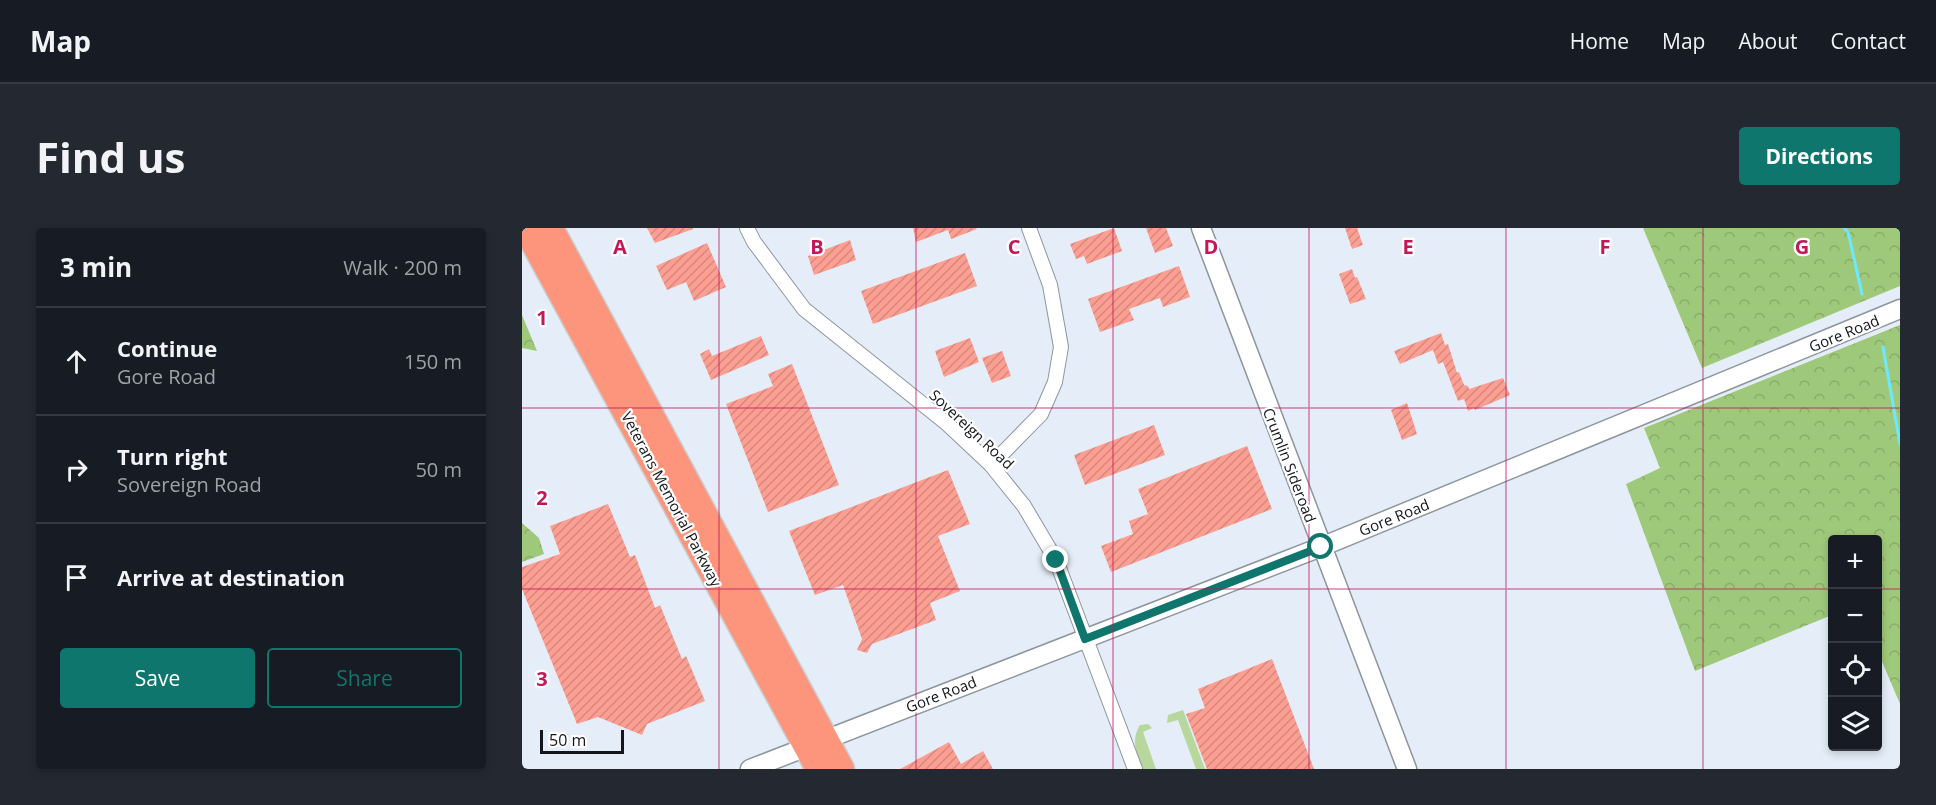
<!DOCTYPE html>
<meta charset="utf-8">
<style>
:root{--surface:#171b24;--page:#242831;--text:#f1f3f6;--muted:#9ea1a6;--line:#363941;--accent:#0f766e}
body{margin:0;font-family:"Open Sans",sans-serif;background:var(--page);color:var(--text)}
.controls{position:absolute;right:18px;bottom:18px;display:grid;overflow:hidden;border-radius:6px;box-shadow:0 3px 9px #0003}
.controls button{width:54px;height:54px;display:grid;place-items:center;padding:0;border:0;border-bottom:2px solid var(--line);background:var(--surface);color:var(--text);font:30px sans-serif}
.scale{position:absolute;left:18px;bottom:15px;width:84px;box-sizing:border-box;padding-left:6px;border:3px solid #13161a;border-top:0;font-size:16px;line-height:21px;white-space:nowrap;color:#13161a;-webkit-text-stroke:4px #fff;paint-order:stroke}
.stop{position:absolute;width:18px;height:18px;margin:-14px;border:4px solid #0f766e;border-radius:50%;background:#fff}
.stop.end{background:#0f766e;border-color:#fff;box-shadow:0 2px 6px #0008}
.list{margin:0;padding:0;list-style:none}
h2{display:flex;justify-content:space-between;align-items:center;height:78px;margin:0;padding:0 24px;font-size:26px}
h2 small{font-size:20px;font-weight:400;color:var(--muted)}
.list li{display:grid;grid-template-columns:39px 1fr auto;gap:18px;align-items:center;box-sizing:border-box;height:108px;padding:0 24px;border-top:2px solid var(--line)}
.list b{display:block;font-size:22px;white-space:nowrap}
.list p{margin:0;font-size:20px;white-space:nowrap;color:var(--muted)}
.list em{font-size:20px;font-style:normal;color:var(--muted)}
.actions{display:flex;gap:12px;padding:18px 24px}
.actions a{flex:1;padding:14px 0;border:2px solid var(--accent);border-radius:6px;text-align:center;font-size:21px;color:var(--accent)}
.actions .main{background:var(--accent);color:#fff}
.icon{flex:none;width:33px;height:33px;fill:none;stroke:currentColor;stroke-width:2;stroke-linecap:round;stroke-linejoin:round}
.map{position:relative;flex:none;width:1378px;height:541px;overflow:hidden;border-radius:6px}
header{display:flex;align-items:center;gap:36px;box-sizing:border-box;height:84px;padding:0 30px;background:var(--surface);border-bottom:2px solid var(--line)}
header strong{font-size:28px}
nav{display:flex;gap:33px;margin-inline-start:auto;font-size:21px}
.intro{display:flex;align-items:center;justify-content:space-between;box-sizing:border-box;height:144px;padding:0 36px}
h1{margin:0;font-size:42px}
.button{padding:15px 27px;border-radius:6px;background:var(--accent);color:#fff;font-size:21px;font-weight:700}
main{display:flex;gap:36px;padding:0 36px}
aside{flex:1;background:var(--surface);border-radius:6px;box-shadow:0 3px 9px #0003}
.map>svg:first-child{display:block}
.grass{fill:#b7d79c}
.forest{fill:url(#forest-crowns)}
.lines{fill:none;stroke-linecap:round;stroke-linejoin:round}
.stream{stroke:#6ce9fe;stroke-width:3}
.building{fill:url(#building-hatch)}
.street-casing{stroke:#8d959e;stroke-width:16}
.secondary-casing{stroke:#8d959e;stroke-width:21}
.highway-casing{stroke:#cbcccd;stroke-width:27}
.street{stroke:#fff;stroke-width:14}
.secondary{stroke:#fff;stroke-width:18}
.highway{stroke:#fc957b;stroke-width:24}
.route{stroke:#0f766e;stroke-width:8}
.grid{fill:none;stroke:#c2185b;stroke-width:1.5;stroke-opacity:0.55}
.labels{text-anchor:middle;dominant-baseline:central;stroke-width:4.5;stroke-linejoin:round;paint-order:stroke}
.street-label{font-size:15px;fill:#13161a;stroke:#fff}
.grid-label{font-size:20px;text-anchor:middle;font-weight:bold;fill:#c2185b;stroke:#fff;stroke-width:4.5;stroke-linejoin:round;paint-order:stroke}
</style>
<header>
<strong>Map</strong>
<nav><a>Home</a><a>Map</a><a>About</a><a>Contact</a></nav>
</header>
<div class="intro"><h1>Find us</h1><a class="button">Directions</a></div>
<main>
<aside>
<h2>3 min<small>Walk · 200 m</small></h2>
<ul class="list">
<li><svg class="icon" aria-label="ahead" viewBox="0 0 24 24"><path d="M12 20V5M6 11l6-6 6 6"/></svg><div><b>Continue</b><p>Gore Road</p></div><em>150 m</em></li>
<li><svg class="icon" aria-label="right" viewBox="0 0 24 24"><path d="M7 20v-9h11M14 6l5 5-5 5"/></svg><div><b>Turn right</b><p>Sovereign Road</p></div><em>50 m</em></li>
<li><svg class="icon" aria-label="arrive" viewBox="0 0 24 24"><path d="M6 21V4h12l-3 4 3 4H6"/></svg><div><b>Arrive at destination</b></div></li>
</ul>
<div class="actions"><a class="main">Save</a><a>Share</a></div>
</aside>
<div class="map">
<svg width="1378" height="541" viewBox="0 0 1378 541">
<defs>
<pattern id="forest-crowns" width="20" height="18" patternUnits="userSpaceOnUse" patternTransform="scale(1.5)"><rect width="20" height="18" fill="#9fc97a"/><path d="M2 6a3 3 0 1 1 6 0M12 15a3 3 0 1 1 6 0" fill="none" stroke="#88ac69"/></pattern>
<pattern id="building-hatch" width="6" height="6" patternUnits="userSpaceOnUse" patternTransform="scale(1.5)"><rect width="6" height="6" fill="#fc9f92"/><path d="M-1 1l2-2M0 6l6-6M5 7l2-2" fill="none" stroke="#d7887d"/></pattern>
</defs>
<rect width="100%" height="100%" fill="#e5eef8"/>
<g class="grass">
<path d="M661,482L683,541H674L656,492L645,495L646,487Z"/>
<path d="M626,496L630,500L621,504L634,541H621C615,525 608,513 618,497Z"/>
</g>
<g class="forest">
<path d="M1121,0H1378V58L1180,140Z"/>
<path d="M0,87L15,123L0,120Z"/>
<path d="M1378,97V476L1356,424V311H1310V387L1173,443L1104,256L1138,240L1122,200Z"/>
<path d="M0,295L17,310L22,326L0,334Z"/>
</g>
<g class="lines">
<g class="stream">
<path d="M1322,0L1326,4L1340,66"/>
<path d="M1361,119L1378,216"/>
</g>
</g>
<g class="building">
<path d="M125,0H171V1L133,15Z"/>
<path d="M391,0H454L455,1L429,11L426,2L394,14Z"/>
<path d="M592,0L600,23L565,36L562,28L554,31L548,16Z"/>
<path d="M624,0H644L651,18L633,25Z"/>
<path d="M823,0H835L841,17L830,21Z"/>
<path d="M328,12L334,32L292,47L286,28Z"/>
<path d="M185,15L204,59L172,73L164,54L145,62L134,38Z"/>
<path d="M443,25L455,58L351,96L339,63Z"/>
<path d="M657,38L668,69L641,79L638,70L607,81L612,92L578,104L566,71Z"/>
<path d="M830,41L833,50L835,49L844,71L828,76L817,46Z"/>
<path d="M919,105L923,117L926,116L935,145L937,144L942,157L946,158L947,161L981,150L988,167L953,182L952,180L946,183L942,171L936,173L921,134L916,136L911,122L878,136L872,123Z"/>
<path d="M239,108L247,127L189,152L178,126L187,121L190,128Z"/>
<path d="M448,110L457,134L422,149L413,123Z"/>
<path d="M480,123L489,148L470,155L460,130Z"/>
<path d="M270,136L317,257L246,284L204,176L251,158L246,146Z"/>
<path d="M885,175L895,206L880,212L869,182Z"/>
<path d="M632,197L643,227L563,257L552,227Z"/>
<path d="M725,218L750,281L589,344L579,318L611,306L607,293L626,286L616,261Z"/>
<path d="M426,242L448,296L416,308L438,363L408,375L414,392L350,416L345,425L335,422L340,411L321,357L293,367L267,303Z"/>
<path d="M86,276L108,329L113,327L133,380L138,377L160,431L164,428L183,473L125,496L120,507L76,489L55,496L0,361V339L38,326L28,298Z"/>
<path d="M750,431L792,541H685L664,486L683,480L676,461Z"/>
<path d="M427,514L439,536L461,523L471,541H378Z"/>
</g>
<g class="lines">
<defs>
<g id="street">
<path d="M225,0L232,14L282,81L423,194L469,237L502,278L534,332L613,541"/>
<path d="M469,237L519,186L533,154L539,119L528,57L507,0"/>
</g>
<g id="secondary">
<path d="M679,0L885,541"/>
<path d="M228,541L799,319L1378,81"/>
</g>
<g id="highway">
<path d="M3,0L296,541"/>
<path d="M29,0L320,541"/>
</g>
</defs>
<use href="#street" class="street-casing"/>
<use href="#secondary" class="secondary-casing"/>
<use href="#highway" class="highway-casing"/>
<use href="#street" class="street"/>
<use href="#secondary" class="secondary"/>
<use href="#highway" class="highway"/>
</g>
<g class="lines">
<path class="route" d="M534,332L563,411L799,319"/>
</g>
<path class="grid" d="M197,0V541M394,0V541M591,0V541M787,0V541M984,0V541M1181,0V541M0,180H1378M0,361H1310M1356,361H1378"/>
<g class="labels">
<g class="street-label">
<text transform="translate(1322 105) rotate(-22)">Gore Road</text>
<text transform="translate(450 201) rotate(43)">Sovereign Road</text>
<text transform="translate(768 237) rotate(69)">Crumlin Sideroad</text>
<text transform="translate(150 271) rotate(62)">Veterans Memorial Parkway</text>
<text transform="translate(872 289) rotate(-22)">Gore Road</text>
<text transform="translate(419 466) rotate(-21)">Gore Road</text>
</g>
</g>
<g class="grid-label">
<text x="98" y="26">A</text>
<text x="295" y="26">B</text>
<text x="492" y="26">C</text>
<text x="689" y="26">D</text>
<text x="886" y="26">E</text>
<text x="1083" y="26">F</text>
<text x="1280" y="26">G</text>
<text x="20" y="97">1</text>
<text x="20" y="277">2</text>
<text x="20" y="458">3</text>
</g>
</svg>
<div class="controls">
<button>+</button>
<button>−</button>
<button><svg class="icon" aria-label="locate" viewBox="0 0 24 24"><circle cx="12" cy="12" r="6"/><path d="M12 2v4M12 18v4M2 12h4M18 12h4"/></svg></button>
<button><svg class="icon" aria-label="layers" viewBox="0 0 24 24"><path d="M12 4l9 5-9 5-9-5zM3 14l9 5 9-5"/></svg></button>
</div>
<div class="scale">50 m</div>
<div class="stop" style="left:799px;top:319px"></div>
<div class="stop end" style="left:534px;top:332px"></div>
</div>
</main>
